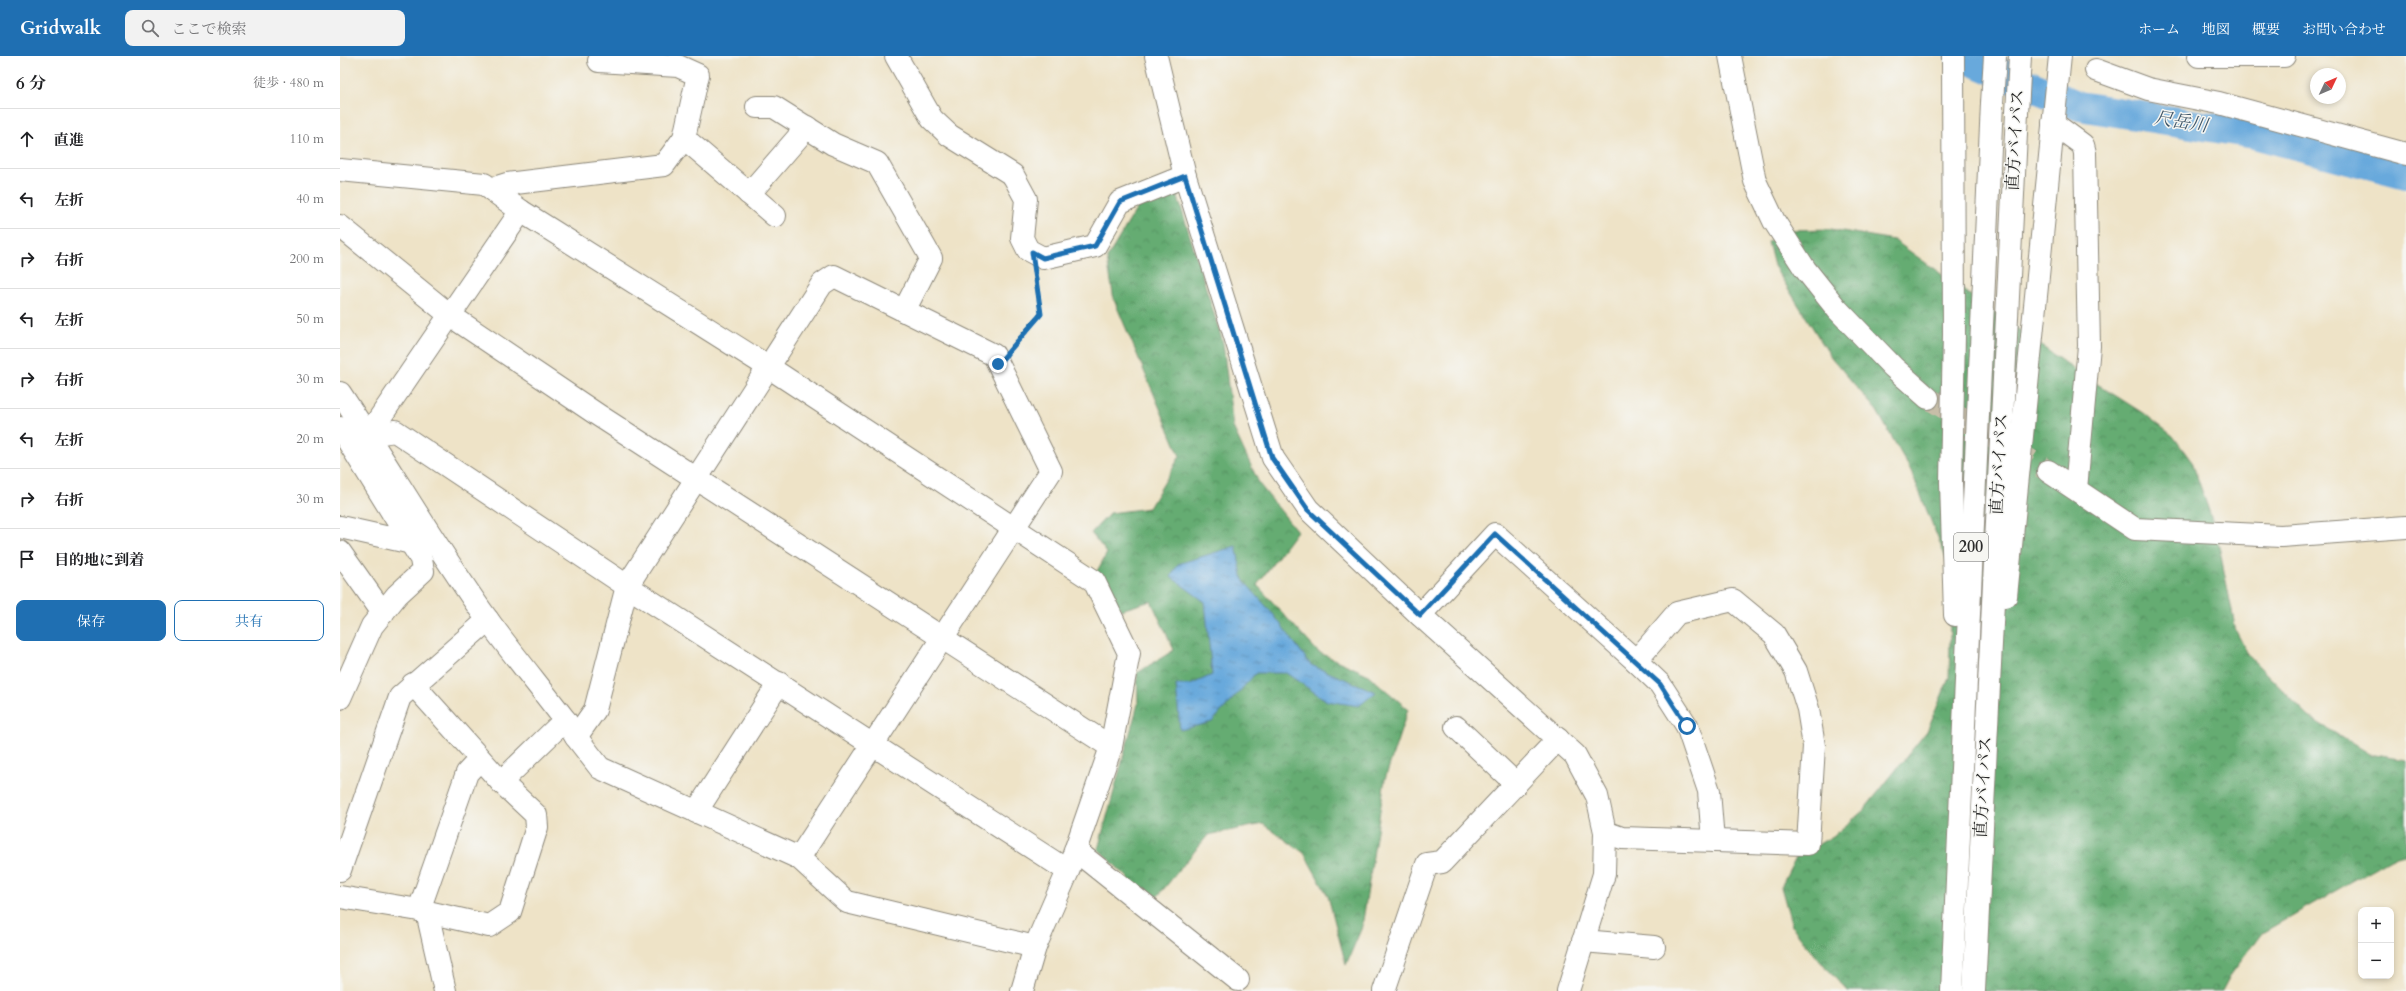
<!DOCTYPE html>
<html lang="ja">
<meta charset="utf-8">
<style>
:root{--surface:#fff;--page:#f2f2f2;--text:#202124;--muted:#757577;--line:#e0e0e0;--accent:#1f6fb2}
body{margin:0;font-family:Cardo,"Noto Serif JP",serif;background:var(--page);color:var(--text)}
.controls{position:absolute;right:12px;bottom:12px;display:grid;overflow:hidden;border-radius:8px;box-shadow:0 2px 6px #0003}
.controls button{width:36px;height:36px;display:grid;place-items:center;padding:0;border:0;border-bottom:1px solid var(--line);background:var(--surface);color:var(--text);font:20px sans-serif}
.compass{position:absolute;left:1970px;top:12px;width:36px;height:36px;border-radius:50%;background:var(--surface);box-shadow:0 2px 6px #0003;rotate:46deg}
.stop{position:absolute;width:12px;height:12px;margin:-9px;border:3px solid #1f6fb2;border-radius:50%;background:#fff}
.stop.end{background:#1f6fb2;border-color:#fff;box-shadow:0 1px 4px #0008}
.list{margin:0;padding:0;list-style:none}
h2{display:flex;justify-content:space-between;align-items:center;height:52px;margin:0;padding:0 16px;font-size:17px}
h2 small{font-size:13px;font-weight:400;color:var(--muted)}
.list li{display:grid;grid-template-columns:26px 1fr auto;gap:12px;align-items:center;box-sizing:border-box;height:60px;padding:0 16px;border-top:1px solid var(--line)}
.list b{display:block;font-size:15px;white-space:nowrap}
.list em{font-size:13px;font-style:normal;color:var(--muted)}
.actions{display:flex;gap:8px;padding:12px 16px}
.actions a{flex:1;padding:9px 0;border:1px solid var(--accent);border-radius:8px;text-align:center;font-size:14px;color:var(--accent)}
.actions .main{background:var(--accent);color:#fff}
.icon{flex:none;width:22px;height:22px;fill:none;stroke:currentColor;stroke-width:2;stroke-linecap:round;stroke-linejoin:round}
.map{position:relative;flex:none;width:2066px;height:935px;overflow:hidden}
header{display:flex;align-items:center;gap:24px;box-sizing:border-box;height:56px;padding:0 20px;background:var(--accent);color:#fff}
header strong{font-size:19px}
nav{display:flex;gap:22px;margin-inline-start:auto;font-size:14px}
.search{width:280px;height:36px;background:var(--page);display:flex;align-items:center;gap:10px;box-sizing:border-box;padding:0 14px;border-radius:8px;color:var(--muted);font-size:15px}
main{display:flex}
aside{flex:1;background:var(--surface)}
.map>svg:first-child{display:block}
.forest{fill:url(#forest-crowns);stroke:#486c4e}
.water{fill:url(#water-ripples);stroke:#4a6a84}
.lines{fill:none;stroke-linecap:round;stroke-linejoin:round}
.river{stroke:#68a9dc;stroke-width:30}
.minor-tunnel{stroke:#c7bea8;stroke-width:22;stroke-dasharray:22 11;stroke-linecap:butt}
.minor-casing{stroke:#8c8779;stroke-width:24}
.highway-casing{stroke:#8c8779;stroke-width:24}
.path{stroke:#8c8779;stroke-width:2.5;stroke-dasharray:3 3;stroke-linecap:butt}
.minor{stroke:#fff;stroke-width:22}
.highway{stroke:#fff;stroke-width:22}
.highway-bridge-casing{stroke:#8c8779;stroke-width:24;stroke-linecap:butt}
.highway-bridge{stroke:#fff;stroke-width:22}
.route{stroke:#1f6fb2;stroke-width:5}
.labels{text-anchor:middle;dominant-baseline:central;stroke-width:3;stroke-linejoin:round;paint-order:stroke}
.shield{fill:#f6f6f2;stroke:#686867;stroke-width:1}
.shield-label{font-size:16px;font-weight:bold;fill:#2b2b2b}
.street-label{font-size:17px;fill:#2b2b2b;stroke:#f6f6f2}
.water-label{font-size:18px;font-style:italic;fill:#405769;stroke:#f6f6f2}
</style>
<header>
<strong>Gridwalk</strong>
<div class="search"><svg class="icon" aria-label="search" viewBox="0 0 24 24"><circle cx="10" cy="10" r="6"/><path d="M15 15l6 6"/></svg>ここで検索</div>
<nav><a>ホーム</a><a>地図</a><a>概要</a><a>お問い合わせ</a></nav>
</header>
<main>
<aside>
<h2>6 分<small>徒歩 · 480 m</small></h2>
<ul class="list">
<li><svg class="icon" aria-label="ahead" viewBox="0 0 24 24"><path d="M12 20V5M6 11l6-6 6 6"/></svg><div><b>直進</b></div><em>110 m</em></li>
<li><svg class="icon" aria-label="left" viewBox="0 0 24 24"><path d="M17 20v-9H6M10 6l-5 5 5 5"/></svg><div><b>左折</b></div><em>40 m</em></li>
<li><svg class="icon" aria-label="right" viewBox="0 0 24 24"><path d="M7 20v-9h11M14 6l5 5-5 5"/></svg><div><b>右折</b></div><em>200 m</em></li>
<li><svg class="icon" aria-label="left" viewBox="0 0 24 24"><path d="M17 20v-9H6M10 6l-5 5 5 5"/></svg><div><b>左折</b></div><em>50 m</em></li>
<li><svg class="icon" aria-label="right" viewBox="0 0 24 24"><path d="M7 20v-9h11M14 6l5 5-5 5"/></svg><div><b>右折</b></div><em>30 m</em></li>
<li><svg class="icon" aria-label="left" viewBox="0 0 24 24"><path d="M17 20v-9H6M10 6l-5 5 5 5"/></svg><div><b>左折</b></div><em>20 m</em></li>
<li><svg class="icon" aria-label="right" viewBox="0 0 24 24"><path d="M7 20v-9h11M14 6l5 5-5 5"/></svg><div><b>右折</b></div><em>30 m</em></li>
<li><svg class="icon" aria-label="arrive" viewBox="0 0 24 24"><path d="M6 21V4h12l-3 4 3 4H6"/></svg><div><b>目的地に到着</b></div></li>
</ul>
<div class="actions"><a class="main">保存</a><a>共有</a></div>
</aside>
<div class="map">
<svg width="2066" height="935" viewBox="0 0 2066 935">
<defs>
<pattern id="forest-crowns" width="20" height="18" patternUnits="userSpaceOnUse"><rect width="20" height="18" fill="#65ac72"/><path d="M2 6a3 3 0 1 1 6 0M12 15a3 3 0 1 1 6 0" fill="none" stroke="#538c5e"/></pattern>
<pattern id="water-ripples" width="26" height="14" patternUnits="userSpaceOnUse"><rect width="26" height="14" fill="#68a9dc"/><path d="M2 4q2-2 4 0t4 0M15 11q2-2 4 0t4 0" fill="none" stroke="#568ab3"/></pattern>
</defs>
<rect width="100%" height="100%" fill="#f6f6f2"/>
<filter id="ink" filterUnits="userSpaceOnUse"><feTurbulence type="fractalNoise" baseFrequency=".025" numOctaves="2"/><feDisplacementMap in="SourceGraphic" scale="8" xChannelSelector="R" yChannelSelector="G"/><feConvolveMatrix kernelMatrix="1 2 1 2 8 2 1 2 1" color-interpolation-filters="sRGB"/></filter>
<filter id="wash" filterUnits="userSpaceOnUse"><feTurbulence type="fractalNoise" baseFrequency=".012" numOctaves="4" result="noise"/><feDisplacementMap in="SourceGraphic" scale="16" xChannelSelector="R" yChannelSelector="G"/><feGaussianBlur stdDeviation="0.9" result="paint"/><feColorMatrix in="noise" values="0 0 0 0 0 0 0 0 0 0 0 0 0 0 0 0 0 1.4 0 .05"/><feComposite in="paint" operator="in"/></filter>
<g filter="url(#wash)">
<rect width="100%" height="100%" fill="#eee3c7"/>
<g class="forest">
<path d="M836,135L883,287L893,371L920,429L957,475L917,529L978,596L1027,618L1068,653L1045,723L1022,871L1006,909L988,840L964,797L923,768L868,779L813,846L758,793L798,648L797,617L834,594L811,545L781,554L757,515L767,497L751,477L770,457L809,452L840,400L774,244L767,202L797,152Z"/>
<path d="M1491,173L1554,184L1732,312L1806,359L1833,380L1852,406L1876,475L1896,575L1909,600L1969,661L2029,698L2066,704V798L2056,800L1922,877L1890,920L1882,935H1508L1471,895L1452,870L1441,831L1456,801L1493,780L1523,755L1587,675L1609,622L1610,584L1609,510L1571,415L1537,355L1491,301L1434,210L1428,186L1446,174Z"/>
</g>
<path class="water" d="M896,490L903,524L933,558L971,609L1036,636L1019,650L987,645L946,617H916L872,666L840,674L836,629H850L872,619L865,546L831,521L838,508Z"/>
<g class="lines">
<path class="river" d="M1620,0L1739,50L1914,78L2066,118"/>
</g>
</g>
<g filter="url(#ink)">
<g class="lines">
<path class="minor-tunnel" d="M1588,342L1708,415"/>
<defs>
<g id="minor">
<path d="M556,0L592,63L609,79L673,119L686,143L682,182L688,194L703,202L755,190L780,146L845,120"/>
<path d="M816,0L845,120L933,402L968,453L1080,559L1235,699L1257,740L1265,776L1264,818L1228,935"/>
<path d="M1390,0L1415,125L1434,165L1465,213L1497,253L1553,311L1588,342"/>
<path d="M1859,0H1944"/>
<path d="M1756,14L1808,33L1879,47L2066,98"/>
<path d="M417,51H434L493,88L537,107L591,202L564,255"/>
<path d="M1713,67L1743,89L1745,97L1749,290L1736,433"/>
<path d="M344,82L435,160"/>
<path d="M0,114L144,128L181,155L430,312L754,525L789,597L771,691L728,815L695,891L682,935"/>
<path d="M151,133L167,128L324,109L344,82L358,19L338,10L259,5"/>
<path d="M409,138L467,71"/>
<path d="M0,170L111,260L258,359L771,691"/>
<path d="M0,337C50,412 95,490 147,563C172,597 199,630 225,664L236,681L260,712L459,802L507,846L695,891"/>
<path d="M0,372L81,503L83,515L57,539L32,570L0,642"/>
<path d="M28,379L55,375L287,530L728,815"/>
<path d="M28,379L181,155"/>
<path d="M1708,415L1795,473L1941,480L2066,471"/>
<path d="M0,471L72,487"/>
<path d="M0,496L43,557"/>
<path d="M1080,559L1155,478L1296,605L1337,557L1393,544L1434,578L1456,615L1468,653L1474,690L1468,788L1282,782L1265,776"/>
<path d="M1296,605L1320,628L1347,670L1369,735L1373,785"/>
<path d="M1116,671L1176,728"/>
<path d="M236,681L255,654L287,530L482,228L494,220L654,299L711,415L459,802"/>
<path d="M161,726L225,664"/>
<path d="M356,756L439,627"/>
<path d="M735,794L898,924"/>
<path d="M0,814L60,641L148,564"/>
<path d="M0,841L79,854L149,870L170,856L197,771L196,759L161,726L73,628"/>
<path d="M79,854L127,717L140,703"/>
<path d="M87,856L105,935"/>
<path d="M1243,885L1314,891"/>
<path d="M1044,935L1087,808L1102,806L1218,683"/>
</g>
<g id="highway">
<path d="M1613,0L1614,278L1611,426L1615,559"/>
<path d="M1666,540L1720,0"/>
<path d="M1612,935L1652,47"/>
<path d="M1634,935L1677,57"/>
</g>
</defs>
<use href="#minor" class="minor-casing"/>
<use href="#highway" class="highway-casing"/>
<path class="path" d="M671,292L701,257L695,218"/>
<use href="#minor" class="minor"/>
<use href="#highway" class="highway"/>
<defs>
<g id="highway-bridge">
<path d="M1652,47L1655,0"/>
<path d="M1677,57L1680,0"/>
</g>
</defs>
<use href="#highway-bridge" class="highway-bridge-casing"/>
<use href="#highway-bridge" class="highway-bridge"/>
</g>
</g>
<g class="lines" filter="url(#ink)">
<path class="route" d="M658,308L701,258L692,196L703,202L755,190L780,146L845,120L932,402L968,454L1080,559L1155,478L1320,628L1347,670"/>
</g>
<g class="labels">
<rect class="shield" x="1614" y="477" width="34" height="28" rx="3"/>
<g class="shield-label">
<text x="1631" y="491">200</text>
</g>
<g class="street-label">
<text transform="translate(1675 84) rotate(-87)">直方バイパス</text>
<text transform="translate(1659 408) rotate(-87)">直方バイパス</text>
<text transform="translate(1643 731) rotate(-87)">直方バイパス</text>
</g>
<g class="water-label">
<text transform="translate(1841 66) rotate(9)">尺岳川</text>
</g>
</g>
</svg>
<div class="controls">
<button>+</button>
<button>−</button>
</div>
<svg class="compass" viewBox="-18 -18 36 36"><path d="M0-13l5 13h-10z" fill="#e53935"/><path d="M0 13l5-13h-10z" fill="#757577"/></svg>
<div class="stop" style="left:1347px;top:670px"></div>
<div class="stop end" style="left:658px;top:308px"></div>
</div>
</main>
